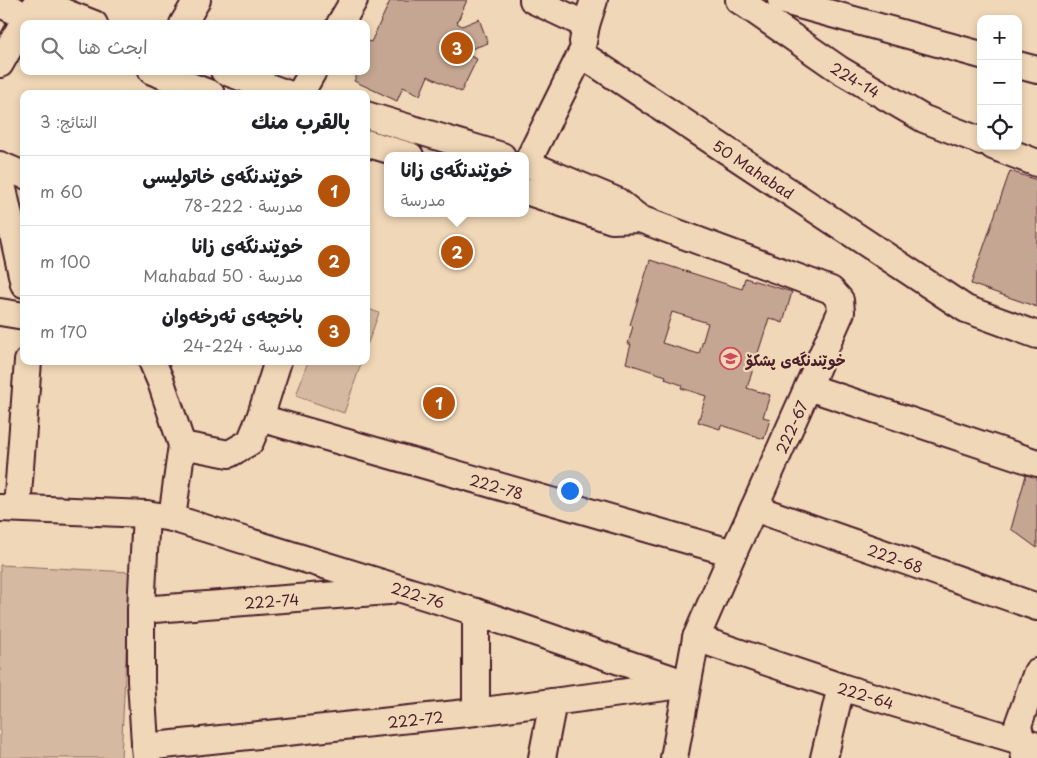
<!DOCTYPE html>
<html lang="ar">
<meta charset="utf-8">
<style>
:root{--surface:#fff;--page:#f6f6f6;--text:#202124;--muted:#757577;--line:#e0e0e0;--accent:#b45309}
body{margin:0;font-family:"Playpen Sans","Playpen Sans Arabic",sans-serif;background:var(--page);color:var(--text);direction:rtl}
.controls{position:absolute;right:15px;top:15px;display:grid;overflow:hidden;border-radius:10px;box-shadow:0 2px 8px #0003}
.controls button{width:45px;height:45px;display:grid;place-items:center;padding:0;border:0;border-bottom:1px solid var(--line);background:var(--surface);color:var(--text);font:25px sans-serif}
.you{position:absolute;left:569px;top:490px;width:18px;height:18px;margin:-12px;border:4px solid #fff;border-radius:50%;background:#1a73e8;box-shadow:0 0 0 8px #1a73e833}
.badge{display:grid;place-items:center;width:32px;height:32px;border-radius:50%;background:var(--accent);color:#fff;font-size:16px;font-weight:700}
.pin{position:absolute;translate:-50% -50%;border:2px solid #fff;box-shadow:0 1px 5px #0006}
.popup{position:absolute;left:384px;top:152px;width:145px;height:65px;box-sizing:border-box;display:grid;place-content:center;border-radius:10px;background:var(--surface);filter:drop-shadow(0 1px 4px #0005);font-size:16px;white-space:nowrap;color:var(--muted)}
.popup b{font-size:19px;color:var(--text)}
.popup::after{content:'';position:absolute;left:50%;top:100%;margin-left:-10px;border:10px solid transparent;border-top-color:var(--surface)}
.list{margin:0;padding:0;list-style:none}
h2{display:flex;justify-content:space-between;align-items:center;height:65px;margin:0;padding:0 20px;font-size:21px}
h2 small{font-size:16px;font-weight:400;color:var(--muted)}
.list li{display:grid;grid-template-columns:32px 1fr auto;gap:15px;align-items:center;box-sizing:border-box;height:70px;padding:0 20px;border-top:1px solid var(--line)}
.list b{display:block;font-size:19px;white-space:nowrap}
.list p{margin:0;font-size:16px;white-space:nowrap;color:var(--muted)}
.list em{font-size:16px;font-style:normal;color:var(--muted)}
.icon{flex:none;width:28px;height:28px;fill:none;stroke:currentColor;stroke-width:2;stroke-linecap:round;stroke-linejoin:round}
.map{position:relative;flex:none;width:1037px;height:758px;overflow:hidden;direction:ltr}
.search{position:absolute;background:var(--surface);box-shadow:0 2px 8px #0003;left:20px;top:20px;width:350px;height:55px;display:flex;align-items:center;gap:12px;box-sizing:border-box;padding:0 18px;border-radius:10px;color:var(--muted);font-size:19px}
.panel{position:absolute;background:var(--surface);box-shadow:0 2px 8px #0003;left:20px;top:90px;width:350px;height:275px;border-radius:10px;direction:rtl}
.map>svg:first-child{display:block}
.pitch{fill:#d5b9a0;stroke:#906c66}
.building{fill:#c4a692;stroke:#4a1f2b;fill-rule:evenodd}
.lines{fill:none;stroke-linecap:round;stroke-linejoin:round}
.minor-casing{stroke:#4a1f2b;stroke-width:30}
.minor{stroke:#f0d7b7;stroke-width:26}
.labels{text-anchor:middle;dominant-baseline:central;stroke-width:4.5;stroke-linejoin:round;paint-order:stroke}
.street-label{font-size:15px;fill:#4a1f2b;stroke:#f0d7b7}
.poi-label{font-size:15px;font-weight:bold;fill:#4a1f2b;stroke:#f0d7b7;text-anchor:start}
</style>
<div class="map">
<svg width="1037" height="758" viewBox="0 0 1037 758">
<rect width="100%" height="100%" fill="#f0d7b7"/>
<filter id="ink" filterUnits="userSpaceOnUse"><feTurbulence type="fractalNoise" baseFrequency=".02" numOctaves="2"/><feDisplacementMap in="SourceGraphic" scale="10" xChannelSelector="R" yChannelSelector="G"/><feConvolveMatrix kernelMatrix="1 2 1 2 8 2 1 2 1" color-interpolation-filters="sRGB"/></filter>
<g filter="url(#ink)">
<g class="pitch">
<path d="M366,308L379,313L366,348Z"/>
<path d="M308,361H362L344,413L296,396Z"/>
<path d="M0,565L130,572L121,758H0Z"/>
</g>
<g class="building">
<path d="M387,0H467L457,23L462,26L479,19L488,43L471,49L468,55L477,59L461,92L428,76L420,95L403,87L397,101L354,81L359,71H366V42L367,41L371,42L390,1Z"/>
<path d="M1010,171L1037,180V307L971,284Z"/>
<path d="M650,260L742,289L745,278L792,292L783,323L769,318L747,388L770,395L763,417L770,419L764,439L721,425L720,429L698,422L706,396L681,388L682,385L665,379L666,376L626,363L631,344H628L633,326L630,325ZM672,312L708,323L699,354L662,343Z"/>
<path d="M1026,475L1037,477V548L1011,529Z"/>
</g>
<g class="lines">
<defs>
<g id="minor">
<path d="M37,0L66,13L94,24"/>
<path d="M533,0L586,25"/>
<path id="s1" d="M739,0L840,70L924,119L981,141"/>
<path d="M781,0L981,55"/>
<path d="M0,4L44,24"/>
<path d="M183,24L197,0"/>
<path d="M340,24L354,0"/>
<path d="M583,42L586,25L594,0"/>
<path d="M0,64L27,16"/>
<path d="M1018,65L1037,70"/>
<path d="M152,71L211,94"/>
<path d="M224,71L288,94"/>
<path d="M300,94L313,71"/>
<path d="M366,115L502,156"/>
<path d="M366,143L410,156"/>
<path d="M993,146L1037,163"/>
<path d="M526,163L617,201L640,219L831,290L840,300L841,312L808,387L754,508L733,553L696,638L674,758"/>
<path id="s2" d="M527,163L581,54L966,309L1037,335"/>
<path d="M0,165L24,175"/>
<path d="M0,175L24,284"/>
<path d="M526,191L612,220L640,219"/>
<path d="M0,312L24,316"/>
<path d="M152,361L161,382L182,445L172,518"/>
<path d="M808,387L1037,463"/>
<path id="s3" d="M260,418L733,553"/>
<path d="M182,445L229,454L250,442L260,418L278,361"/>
<path id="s4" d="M0,508L146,514L172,518L476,612L687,684"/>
<path d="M17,508L28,361"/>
<path id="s5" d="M754,508L1037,607"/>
<path id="s6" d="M141,610L389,591"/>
<path id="s7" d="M696,638L841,687L1037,746"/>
<path d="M476,712V612"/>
<path id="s8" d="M145,747L476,712L681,685"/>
<path d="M1025,757L1018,725L1037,672"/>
<path d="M146,758L141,681V610L146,514"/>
<path d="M542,758L553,702"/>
<path d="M824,758L841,687"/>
</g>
</defs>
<use href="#minor" class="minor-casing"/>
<use href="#minor" class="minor"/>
</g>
</g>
<defs>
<symbol id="school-ring" viewBox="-11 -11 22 22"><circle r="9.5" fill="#f0d7b7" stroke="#d1495b" stroke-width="1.5"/><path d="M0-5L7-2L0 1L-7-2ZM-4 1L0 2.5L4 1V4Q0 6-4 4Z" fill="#d1495b"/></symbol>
</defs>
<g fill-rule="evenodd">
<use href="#school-ring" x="718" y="346" width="25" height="25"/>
</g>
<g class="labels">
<g class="street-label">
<text stroke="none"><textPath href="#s1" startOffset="141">224-14</textPath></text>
<text stroke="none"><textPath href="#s2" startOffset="329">50 Mahabad</textPath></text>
<text transform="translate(791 427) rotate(-66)">222-67</text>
<text stroke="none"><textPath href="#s3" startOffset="246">222-78</textPath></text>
<text stroke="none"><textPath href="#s5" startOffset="150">222-68</textPath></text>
<text stroke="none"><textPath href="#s4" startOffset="430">222-76</textPath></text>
<text stroke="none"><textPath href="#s6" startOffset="131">222-74</textPath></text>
<text stroke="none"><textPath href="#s7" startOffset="179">222-64</textPath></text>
<text stroke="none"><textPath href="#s8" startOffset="272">222-72</textPath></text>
</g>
<g class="poi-label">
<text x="746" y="359">خوێندنگەی پشکۆ</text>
</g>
</g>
</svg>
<div class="controls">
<button>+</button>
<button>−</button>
<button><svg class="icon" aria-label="locate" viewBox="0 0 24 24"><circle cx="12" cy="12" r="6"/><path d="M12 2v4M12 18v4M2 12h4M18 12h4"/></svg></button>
</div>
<div class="you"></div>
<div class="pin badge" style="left:439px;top:403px">1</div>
<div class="pin badge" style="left:457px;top:252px">2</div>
<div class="popup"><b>خوێندنگەی زانا</b>مدرسة</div>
<div class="pin badge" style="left:457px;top:48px">3</div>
<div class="search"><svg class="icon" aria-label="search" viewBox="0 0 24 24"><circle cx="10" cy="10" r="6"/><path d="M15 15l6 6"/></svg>ابحث هنا</div>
<section class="panel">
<h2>بالقرب منك<small>النتائج: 3</small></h2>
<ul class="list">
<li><span class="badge">1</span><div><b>خوێندنگەی خاتولیسی</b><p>مدرسة · 222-78</p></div><em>60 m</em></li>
<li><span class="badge">2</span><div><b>خوێندنگەی زانا</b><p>مدرسة · 50 Mahabad</p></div><em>100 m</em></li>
<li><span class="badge">3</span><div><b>باخچەی ئەرخەوان</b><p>مدرسة · 224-24</p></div><em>170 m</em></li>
</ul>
</section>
</div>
